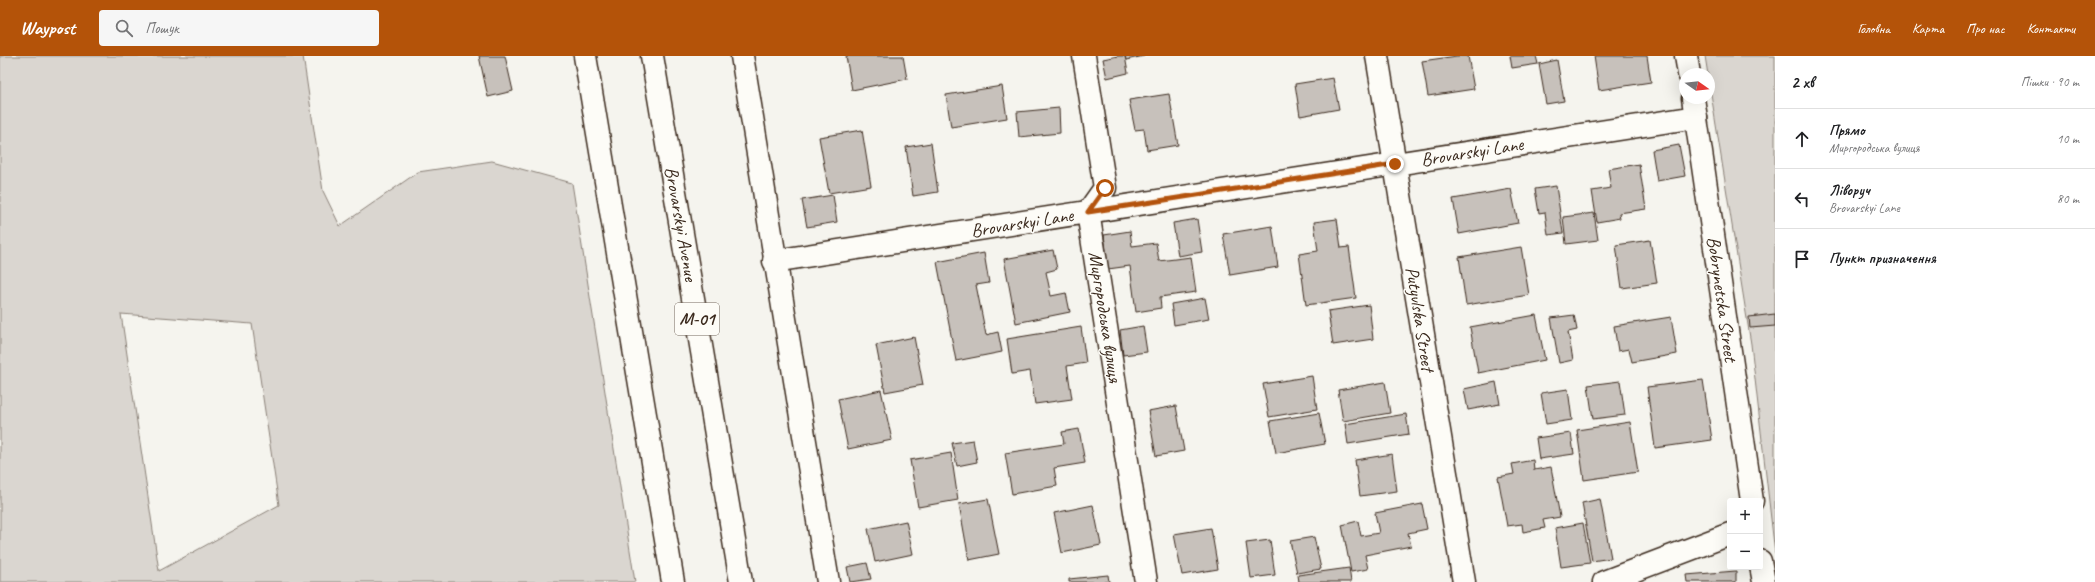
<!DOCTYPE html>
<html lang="uk">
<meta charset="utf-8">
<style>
:root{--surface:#fff;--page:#f6f6f6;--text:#202124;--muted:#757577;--line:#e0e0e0;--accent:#b45309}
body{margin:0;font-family:Caveat,sans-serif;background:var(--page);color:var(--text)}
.controls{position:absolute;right:12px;bottom:12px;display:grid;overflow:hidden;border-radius:4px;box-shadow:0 4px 16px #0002}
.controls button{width:36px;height:36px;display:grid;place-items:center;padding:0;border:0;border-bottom:1px solid var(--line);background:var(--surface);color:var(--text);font:20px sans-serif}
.compass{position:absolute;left:1679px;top:12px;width:36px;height:36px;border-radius:50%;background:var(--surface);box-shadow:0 4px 16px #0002;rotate:104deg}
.stop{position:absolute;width:12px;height:12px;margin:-9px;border:3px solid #b45309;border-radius:50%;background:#fff}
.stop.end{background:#b45309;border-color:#fff;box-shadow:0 1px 4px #0008}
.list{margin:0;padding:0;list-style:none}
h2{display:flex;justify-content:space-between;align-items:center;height:52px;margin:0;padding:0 16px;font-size:17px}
h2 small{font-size:13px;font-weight:400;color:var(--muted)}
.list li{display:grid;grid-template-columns:26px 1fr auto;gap:12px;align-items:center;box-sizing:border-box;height:60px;padding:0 16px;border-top:1px solid var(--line)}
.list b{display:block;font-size:15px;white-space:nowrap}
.list p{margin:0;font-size:13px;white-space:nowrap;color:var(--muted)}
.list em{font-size:13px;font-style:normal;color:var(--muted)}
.icon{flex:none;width:22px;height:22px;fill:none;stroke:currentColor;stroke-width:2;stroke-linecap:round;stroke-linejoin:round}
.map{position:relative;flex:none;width:1775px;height:526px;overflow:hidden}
header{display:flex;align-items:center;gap:24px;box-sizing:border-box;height:56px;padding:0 20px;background:var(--accent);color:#fff}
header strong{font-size:19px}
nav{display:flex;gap:22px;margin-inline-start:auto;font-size:14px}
.search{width:280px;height:36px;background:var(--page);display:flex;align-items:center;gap:10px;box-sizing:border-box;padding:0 14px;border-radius:4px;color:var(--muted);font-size:15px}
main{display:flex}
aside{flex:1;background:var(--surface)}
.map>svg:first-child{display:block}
.green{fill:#dad6d0;stroke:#8a8077;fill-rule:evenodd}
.building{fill:#c7c1bb;stroke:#3b2a1e}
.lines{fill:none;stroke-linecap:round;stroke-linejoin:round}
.minor-casing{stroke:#3b2a1e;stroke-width:25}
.highway-casing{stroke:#3b2a1e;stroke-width:25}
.minor{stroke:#fdfcf7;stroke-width:22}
.highway{stroke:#fdfcf7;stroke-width:22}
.route{stroke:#b45309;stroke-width:5}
.labels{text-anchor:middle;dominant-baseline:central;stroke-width:3;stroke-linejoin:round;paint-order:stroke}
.shield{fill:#fdfcf7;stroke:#75695f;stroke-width:1}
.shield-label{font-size:18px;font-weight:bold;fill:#3b2a1e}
.street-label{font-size:19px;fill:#3b2a1e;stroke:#fdfcf7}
</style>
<header>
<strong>Waypost</strong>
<div class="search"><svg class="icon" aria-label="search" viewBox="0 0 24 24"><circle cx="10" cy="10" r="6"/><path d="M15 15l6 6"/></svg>Пошук</div>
<nav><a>Головна</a><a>Карта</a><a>Про нас</a><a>Контакти</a></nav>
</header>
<main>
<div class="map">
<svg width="1775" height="526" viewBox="0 0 1775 526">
<rect width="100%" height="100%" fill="#f5f4ee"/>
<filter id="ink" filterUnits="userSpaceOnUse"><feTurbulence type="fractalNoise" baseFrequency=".025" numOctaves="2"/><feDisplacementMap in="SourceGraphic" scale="8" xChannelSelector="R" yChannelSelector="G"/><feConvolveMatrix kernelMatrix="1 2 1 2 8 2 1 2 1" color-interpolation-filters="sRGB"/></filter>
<g filter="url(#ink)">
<g class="green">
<path d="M0,0H303L323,135L340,170L418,116L492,105L572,127L635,526H0ZM121,258L252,268L279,449L159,515Z"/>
<path d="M1705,0H1775V498L1751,288Z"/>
</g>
<g class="building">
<path d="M479,0H505L513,35L488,41Z"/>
<path d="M846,0H903L907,23L852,34Z"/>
<path d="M1118,0H1125L1128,17L1107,22L1103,3Z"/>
<path d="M1125,0H1144L1126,4Z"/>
<path d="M1457,0H1468L1474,33L1428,40L1422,5Z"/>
<path d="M1510,0H1536L1538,8L1512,12Z"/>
<path d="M1594,0H1647L1651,26L1599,34Z"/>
<path d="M1557,4L1564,45L1546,48L1539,8Z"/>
<path d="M1333,22L1339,53L1300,60L1295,28Z"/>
<path d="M1002,30L1007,62L951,71L946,39Z"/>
<path d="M1169,38L1178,89L1147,94L1144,73L1135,74L1129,44Z"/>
<path d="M1059,52L1060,77L1019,81L1017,56Z"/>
<path d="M862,74L871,130L829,137L819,81Z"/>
<path d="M931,87L938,136L913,140L906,91Z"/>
<path d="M1679,89L1685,120L1657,125L1652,94Z"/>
<path d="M1639,108L1646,153L1619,157L1620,162L1597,166L1592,135L1611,132L1608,113Z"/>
<path d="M1556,130L1563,177L1548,179L1545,156L1539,157L1535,133Z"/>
<path d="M1511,133L1518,167L1459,178L1453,143Z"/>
<path d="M833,139L837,166L807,171L802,144Z"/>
<path d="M1594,157L1598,184L1566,188L1563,161Z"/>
<path d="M1197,163L1202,196L1178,200L1173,167Z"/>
<path d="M1337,163L1341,192L1349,191L1356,242L1306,249L1299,198L1318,195L1314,166Z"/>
<path d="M1272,170L1278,211L1230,219L1223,178Z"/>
<path d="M1130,175L1132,190L1156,187L1159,205L1191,201L1196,236L1160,241L1161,252L1136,256L1130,210L1108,213L1104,179Z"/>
<path d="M1650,184L1657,227L1622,232L1616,189Z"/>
<path d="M1521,191L1529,239L1466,249L1459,201Z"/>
<path d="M1053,194L1057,213L1046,216L1051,240L1066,237L1070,256L1016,267L1004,203Z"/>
<path d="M984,197L989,227L976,229L986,279L998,276L1002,296L956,305L937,206Z"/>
<path d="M1205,242L1209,263L1174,269L1171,248Z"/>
<path d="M1369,249L1373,283L1333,289L1328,255Z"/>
<path d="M1775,258V270L1750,272L1749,261Z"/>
<path d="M1536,259L1545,304L1478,317L1470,271Z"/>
<path d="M1574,259L1577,274L1568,276L1573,304L1559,307L1551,262Z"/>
<path d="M1671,261L1677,298L1632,306L1629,293L1618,295L1614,270Z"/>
<path d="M1143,270L1147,296L1123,299L1120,274Z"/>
<path d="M1081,271L1086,307L1067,310L1072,343L1035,348L1030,315L1012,318L1007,283Z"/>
<path d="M914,281L923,329L885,336L876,289Z"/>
<path d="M1312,320L1317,353L1269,361L1263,328Z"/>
<path d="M1703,324L1712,384L1655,392L1647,331Z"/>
<path d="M1620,325L1625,359L1593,363L1588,329Z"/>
<path d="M1385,326L1390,357L1343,365L1338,334Z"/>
<path d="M1496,326L1500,348L1468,354L1464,333Z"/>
<path d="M1568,333L1572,364L1546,368L1541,337Z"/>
<path d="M881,334L892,384L848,393L838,343Z"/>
<path d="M1176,350L1184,395L1156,400L1148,355Z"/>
<path d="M1319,357L1325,388L1276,397L1270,365Z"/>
<path d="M1406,358L1409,378L1348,388L1345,368Z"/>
<path d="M1630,366L1638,416L1584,424L1577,374Z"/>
<path d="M1079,373L1085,407L1054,412L1057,430L1012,438L1005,397L1064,388L1062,376Z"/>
<path d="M1571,377L1574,398L1539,403L1536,382Z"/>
<path d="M973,384L977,406L957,410L952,387Z"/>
<path d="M951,397L958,444L918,451L910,404Z"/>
<path d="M1392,398L1397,435L1360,440L1355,404Z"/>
<path d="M1533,404L1534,414L1551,411L1560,461L1543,464L1545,472L1523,476L1522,468L1507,470L1498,421L1514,418L1512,408Z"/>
<path d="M988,443L999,498L969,504L959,448Z"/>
<path d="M1600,443L1611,502L1592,505L1582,447Z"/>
<path d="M1422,448L1427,473L1408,477L1411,490L1365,499L1368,513L1351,516L1342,469L1358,465L1361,480L1379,477L1375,457Z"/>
<path d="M1093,449L1101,489L1062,497L1054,457Z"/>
<path d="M906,465L913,498L875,506L868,473Z"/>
<path d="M1583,467L1590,507L1561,511L1555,472Z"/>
<path d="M1211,472L1218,513L1182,519L1174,478Z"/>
<path d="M1314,481L1321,513L1297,517L1290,485Z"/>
<path d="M1270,484L1275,519L1251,522L1246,487Z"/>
<path d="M867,507L871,523L850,526L847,511Z"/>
<path d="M1349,512L1351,526H1299L1298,519Z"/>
<path d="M1736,515V526H1687L1686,519Z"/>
<path d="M1108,519L1109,526H1069V523Z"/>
</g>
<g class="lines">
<defs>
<g id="minor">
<path d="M742,0L828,526"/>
<path d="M1084,0L1105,132L1088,156L1146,526"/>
<path d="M1377,0L1464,526"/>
<path d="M1686,0L1689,18"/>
<path d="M1693,42L1752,445"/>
<path d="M774,205L1696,61"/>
<path d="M1760,505L1764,526"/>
<path d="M1604,526L1730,478"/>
</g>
<g id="highway">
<path d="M585,0L673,526"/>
<path d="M652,0L741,526"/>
</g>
</defs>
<use href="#minor" class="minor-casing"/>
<use href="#highway" class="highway-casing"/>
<use href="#minor" class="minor"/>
<use href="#highway" class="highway"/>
</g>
</g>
<g class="lines" filter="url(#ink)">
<path class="route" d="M1105,132L1088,156L1395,108"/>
</g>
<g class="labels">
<rect class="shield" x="675" y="247" width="44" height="32" rx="3"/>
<g class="shield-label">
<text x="697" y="263">М-01</text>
</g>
<g class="street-label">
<text transform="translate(1472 96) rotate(-9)">Brovarskyi Lane</text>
<text transform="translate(1022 167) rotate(-9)">Brovarskyi Lane</text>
<text transform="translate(681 168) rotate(80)">Brovarskyi Avenue</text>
<text transform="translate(1722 243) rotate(82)">Bobrynetska Street</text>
<text transform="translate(1105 261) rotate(81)">Миргородська вулиця</text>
<text transform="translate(1420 263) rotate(81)">Putyvlska Street</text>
</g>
</g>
</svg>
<div class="controls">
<button>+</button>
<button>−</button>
</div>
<svg class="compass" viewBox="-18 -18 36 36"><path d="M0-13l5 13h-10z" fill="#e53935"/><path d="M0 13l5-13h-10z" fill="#757577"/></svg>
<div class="stop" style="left:1105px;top:132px"></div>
<div class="stop end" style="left:1395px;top:108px"></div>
</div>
<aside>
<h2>2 хв<small>Пішки · 90 m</small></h2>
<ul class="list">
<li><svg class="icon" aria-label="ahead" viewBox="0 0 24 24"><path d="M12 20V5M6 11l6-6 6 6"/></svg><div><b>Прямо</b><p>Миргородська вулиця</p></div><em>10 m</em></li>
<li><svg class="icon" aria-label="left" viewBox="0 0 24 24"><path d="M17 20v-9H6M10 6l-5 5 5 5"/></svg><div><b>Ліворуч</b><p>Brovarskyi Lane</p></div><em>80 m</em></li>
<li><svg class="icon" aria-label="arrive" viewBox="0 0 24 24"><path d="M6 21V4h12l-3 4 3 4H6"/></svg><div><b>Пункт призначення</b></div></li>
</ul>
</aside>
</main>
